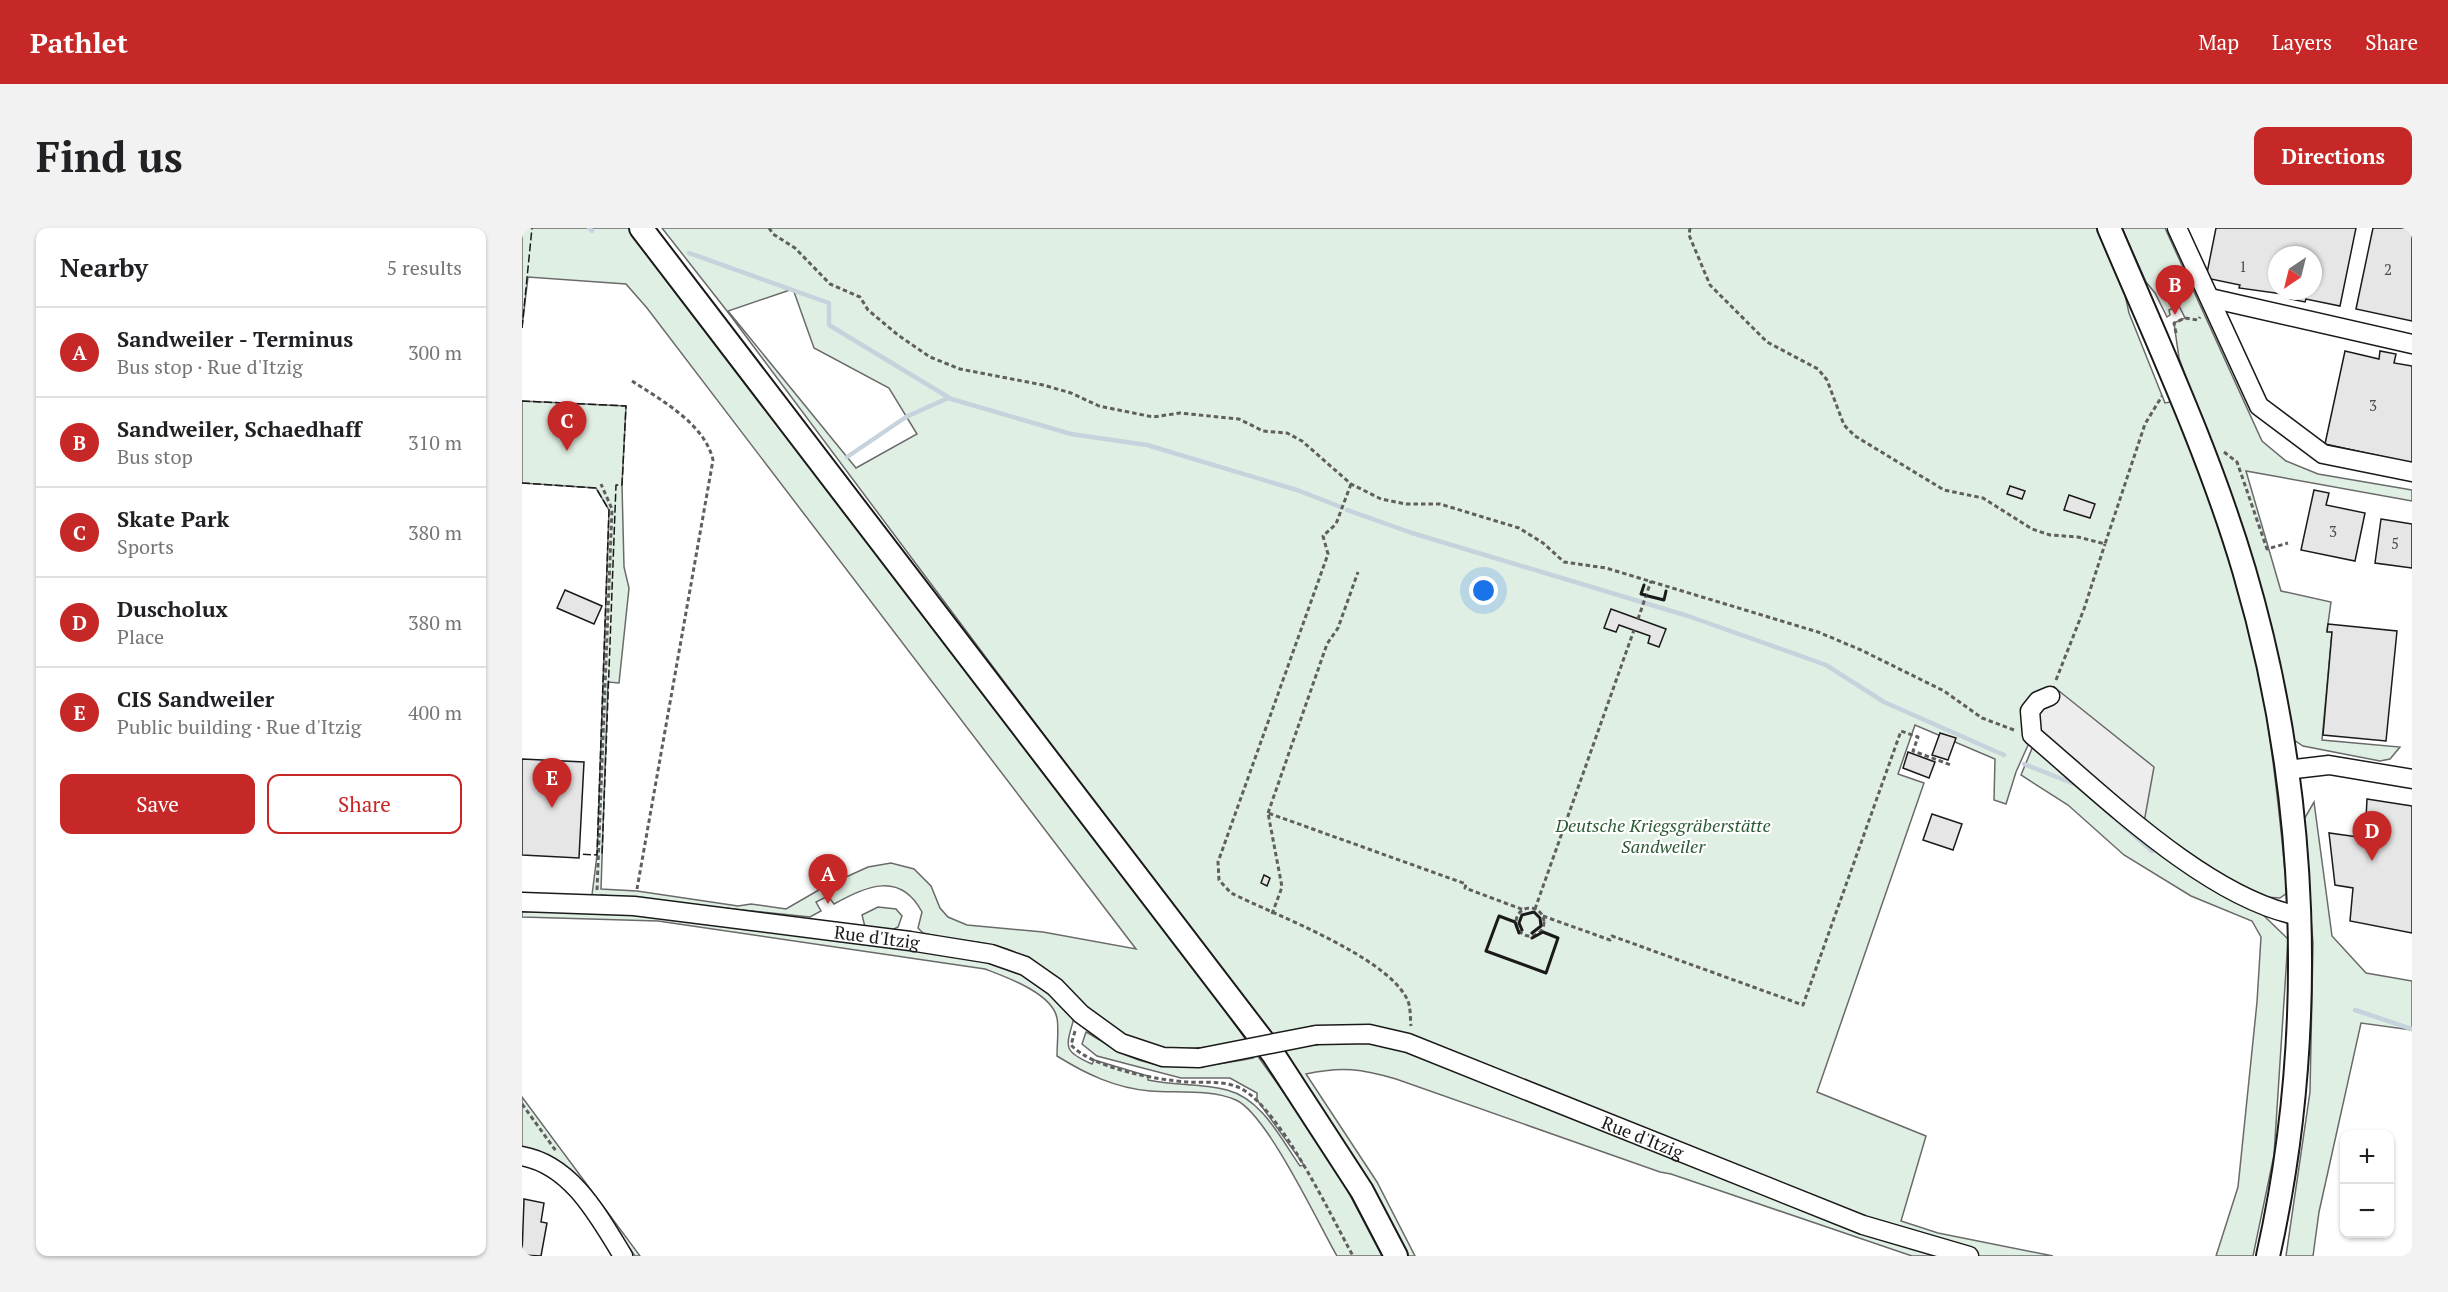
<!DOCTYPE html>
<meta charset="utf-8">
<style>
:root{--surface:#fff;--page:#f2f2f2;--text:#202124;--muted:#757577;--line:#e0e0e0;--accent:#c62828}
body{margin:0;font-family:"PT Serif",serif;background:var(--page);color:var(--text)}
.controls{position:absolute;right:18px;bottom:18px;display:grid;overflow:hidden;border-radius:12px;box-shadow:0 2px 4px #0004}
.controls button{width:54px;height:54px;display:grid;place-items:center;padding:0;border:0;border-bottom:2px solid var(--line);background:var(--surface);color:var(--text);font:30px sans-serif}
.compass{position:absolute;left:1746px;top:18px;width:54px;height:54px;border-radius:50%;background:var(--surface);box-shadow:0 2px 4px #0004;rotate:215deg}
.you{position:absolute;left:962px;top:363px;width:21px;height:21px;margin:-15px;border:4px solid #fff;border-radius:50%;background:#1a73e8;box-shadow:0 0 0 9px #1a73e833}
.badge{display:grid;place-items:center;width:39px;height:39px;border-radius:50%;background:var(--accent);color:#fff;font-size:20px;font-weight:700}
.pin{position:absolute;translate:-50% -50px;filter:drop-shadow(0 2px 3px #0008)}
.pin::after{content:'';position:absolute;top:32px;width:21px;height:18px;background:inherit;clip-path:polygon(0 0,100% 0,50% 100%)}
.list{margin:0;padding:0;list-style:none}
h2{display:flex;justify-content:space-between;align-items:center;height:78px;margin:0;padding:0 24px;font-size:26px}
h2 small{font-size:20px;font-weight:400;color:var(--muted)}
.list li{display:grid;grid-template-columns:39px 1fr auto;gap:18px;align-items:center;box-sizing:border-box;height:90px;padding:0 24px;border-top:2px solid var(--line)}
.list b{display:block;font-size:22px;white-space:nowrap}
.list p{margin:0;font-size:20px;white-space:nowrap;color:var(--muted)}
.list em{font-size:20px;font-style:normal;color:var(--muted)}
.actions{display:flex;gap:12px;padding:18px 24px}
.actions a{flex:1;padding:14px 0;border:2px solid var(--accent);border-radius:12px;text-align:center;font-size:21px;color:var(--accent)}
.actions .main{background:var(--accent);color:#fff}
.map{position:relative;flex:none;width:1890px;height:1028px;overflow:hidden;border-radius:12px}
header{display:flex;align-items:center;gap:36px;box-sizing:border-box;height:84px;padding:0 30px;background:var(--accent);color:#fff}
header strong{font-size:28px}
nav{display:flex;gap:33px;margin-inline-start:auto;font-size:21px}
.intro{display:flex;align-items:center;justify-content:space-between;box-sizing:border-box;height:144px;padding:0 36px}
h1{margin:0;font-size:42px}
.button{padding:15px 27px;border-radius:12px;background:var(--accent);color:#fff;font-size:21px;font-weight:700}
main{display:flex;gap:36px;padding:0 36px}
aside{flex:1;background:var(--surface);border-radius:12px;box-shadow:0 2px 4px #0004}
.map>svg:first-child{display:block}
.green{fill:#e0efe3;stroke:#6a6a6a;stroke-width:1.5;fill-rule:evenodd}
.parking{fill:#ededed;stroke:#6a6a6a;stroke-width:1.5}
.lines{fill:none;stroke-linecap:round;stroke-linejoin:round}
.stream{stroke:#c6d2dc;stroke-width:4.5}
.building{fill:#e6e6e6;stroke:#1a1a1a;stroke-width:1.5;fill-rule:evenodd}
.minor-casing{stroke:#1a1a1a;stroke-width:21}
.major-casing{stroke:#1a1a1a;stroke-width:26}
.path{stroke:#5f5f5f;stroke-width:3;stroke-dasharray:4.5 3;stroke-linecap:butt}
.minor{stroke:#fff;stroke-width:18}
.major{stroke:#fff;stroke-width:22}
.minor-bridge-casing{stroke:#1a1a1a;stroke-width:21;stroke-linecap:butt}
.minor-bridge{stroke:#fff;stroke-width:18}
.fence{stroke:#1a1a1a;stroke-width:1.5;stroke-dasharray:8 3;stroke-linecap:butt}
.wall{stroke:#1a1a1a;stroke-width:3}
.labels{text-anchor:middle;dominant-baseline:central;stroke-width:4.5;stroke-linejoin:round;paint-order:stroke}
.number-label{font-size:15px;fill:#4d4d4d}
.park-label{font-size:18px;font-style:italic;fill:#2b5a34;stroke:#fff}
.street-label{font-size:18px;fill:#1a1a1a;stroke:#fff}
</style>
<header>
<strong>Pathlet</strong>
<nav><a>Map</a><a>Layers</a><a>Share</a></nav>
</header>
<div class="intro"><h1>Find us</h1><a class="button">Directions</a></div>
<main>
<aside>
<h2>Nearby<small>5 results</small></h2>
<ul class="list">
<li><span class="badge">A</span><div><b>Sandweiler - Terminus</b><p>Bus stop · Rue d'Itzig</p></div><em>300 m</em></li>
<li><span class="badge">B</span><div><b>Sandweiler, Schaedhaff</b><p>Bus stop</p></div><em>310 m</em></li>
<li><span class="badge">C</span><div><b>Skate Park</b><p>Sports</p></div><em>380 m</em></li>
<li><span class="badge">D</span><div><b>Duscholux</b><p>Place</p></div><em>380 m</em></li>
<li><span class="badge">E</span><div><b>CIS Sandweiler</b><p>Public building · Rue d'Itzig</p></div><em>400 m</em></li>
</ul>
<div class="actions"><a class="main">Save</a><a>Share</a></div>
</aside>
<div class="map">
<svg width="1890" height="1028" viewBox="0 0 1890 1028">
<rect width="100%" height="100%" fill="#fff"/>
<g class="green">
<path d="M0,0H110L694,770L793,908L821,954L860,1028H815C796,995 745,886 714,872C689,861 654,865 628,863C593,860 564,846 535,828C535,816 537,801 535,790C530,765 484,749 463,741L136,693L0,689V684L78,682L420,725L489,740L515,753L552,790C544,819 540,823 570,836L572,832L626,848V852C652,858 679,855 705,862C740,871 759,911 778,938L782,937L735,872V865L708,850H659L575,828L560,816L564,804C577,811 590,821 604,827C645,846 689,838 731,830L720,815C670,822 618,829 577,791C551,768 530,743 499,727C468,711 433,714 401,705L396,700L400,684C378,643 345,658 312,676L306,668L294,674L299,683L288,689L79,667L78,676L69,675L75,627L87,282L74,260L0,255V173L104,178L100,257L102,339L107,360L97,455L86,454L79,661L115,663L216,678L229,676L264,681L302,659L346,639L369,635L392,641L409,658L418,680L426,689L445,697L521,704L614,721L125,80L104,56L6,49L0,100Z"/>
<path d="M140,0H1578L1600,53L1607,85L1643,175L1653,173C1673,228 1697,284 1713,340C1743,446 1755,555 1765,665L1758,670L1743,669L1738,675L1621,600L1532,459L1494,544L1484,576L1472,572L1473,531L1393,497L1376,546L1402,555L1295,864L1404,908L1379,993L1416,1005L1531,1028H1390L1149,946L1138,944L874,851C840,841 820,838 784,846L855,954L893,1028H881L771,840L205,83ZM271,61L292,120L367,160L395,206L334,240L206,83Z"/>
<path d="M1600,0H1643L1740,213L1764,233L1796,246L1890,262V273L1724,243L1759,363L1809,374L1805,403L1810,404L1800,512L1878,519L1868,531L1858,533L1781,518L1769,510L1719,300L1657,130L1652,95L1663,90L1657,78L1647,82L1648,87L1645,89L1633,65L1624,54Z"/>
<path d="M1511,518L1737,683L1766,711L1752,927L1731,1028H1694L1716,959L1735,774L1739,709L1730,693L1669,668L1602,627L1546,577L1499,547Z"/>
<path d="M1792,574L1810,708L1844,745L1890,753V802L1839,795L1797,984L1791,1028H1764L1788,864L1791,715L1781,593Z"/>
<path d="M356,679L374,681L380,688L376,699L370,702L343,699L340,687Z"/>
<path d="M0,869L118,1028H113L74,973L0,919Z"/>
</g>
<path class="parking" d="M1532,459L1632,539L1621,600L1510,507L1508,483L1528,468Z"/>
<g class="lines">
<g class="stream">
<path d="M67,0L70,3"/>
<path d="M167,25L307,75V97L426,169"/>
<path d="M325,229L384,189L426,170L549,206L625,217L775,262L819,279"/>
<path d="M825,282L890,305L1166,388L1304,437L1362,474L1482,527"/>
<path d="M1502,536L1555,557"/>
<path d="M1595,592L1630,623"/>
<path d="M1833,782L1890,801"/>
</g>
</g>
<g class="building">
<path d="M1694,0H1834L1818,78L1784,71L1783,74L1768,71V67L1717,60L1718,57L1684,50ZM1755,27H1791V63H1755Z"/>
<path d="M1851,0H1890V93L1834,81Z"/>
<path d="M1823,123L1857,131L1858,123L1874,126L1872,135L1890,138V235L1803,216Z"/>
<path d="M1488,258L1503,263L1500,271L1485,266Z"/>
<path d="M1792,262L1807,265L1804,277L1843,285L1833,333L1779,322Z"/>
<path d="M1547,267L1573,276L1568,290L1542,282Z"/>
<path d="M1859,291L1890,296V340L1853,335Z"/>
<path d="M43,362L80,378L72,396L35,380Z"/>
<path d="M1089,381L1144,401L1137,419L1126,415L1128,408L1097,397L1094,404L1082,400Z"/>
<path d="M1806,396L1875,403L1864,513L1801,507L1810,404H1805Z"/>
<path d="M1418,505L1434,510L1426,532L1410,527Z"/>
<path d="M1386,524L1413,534L1407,550L1381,540Z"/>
<path d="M0,531L62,534L57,630L0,627Z"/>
<path d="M1845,571L1890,578V705L1828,693L1831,660L1813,657L1807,605L1843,610Z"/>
<path d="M1410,586L1440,596L1431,622L1401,612Z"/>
<path d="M742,647L748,650L745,658L739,655Z"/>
<path d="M2,971L22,975L19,994L25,995L19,1028L0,1027Z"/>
</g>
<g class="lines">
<defs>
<g id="minor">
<path d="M1655,0L1737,178L1801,226L1890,244"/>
<path d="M1688,70L1890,116"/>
<path d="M1528,468L1516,473L1508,483L1510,507C1581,567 1686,671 1778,688"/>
<path d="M1764,542L1807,537L1890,551"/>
<path id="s1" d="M0,674L112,678L388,713L469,726L503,738L533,759L559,786L599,815L641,829L677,830"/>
<path id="s2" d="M794,807L847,806L886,815L1341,997L1447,1028"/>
<path d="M0,928C50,937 77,989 101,1028"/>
</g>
<g id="major">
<path d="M119,0L751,826L840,963L874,1028"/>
<path d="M1587,0C1635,113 1687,224 1722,342C1787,562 1796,804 1746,1028"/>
</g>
</defs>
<use href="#minor" class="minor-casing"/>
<use href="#major" class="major-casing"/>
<g class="path">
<path d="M247,0L251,6L273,20L308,56L338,69L346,82L376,107L408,129L438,141L521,157L549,165L577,178L631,189L658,185L717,191L741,203L765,205L780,213L829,256L859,271L884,276H918L997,300L1021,315L1042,334L1084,340L1296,404L1339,422L1422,463L1460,490L1492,502"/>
<path d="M1168,0L1167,7L1188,57L1245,114L1296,141L1305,152L1322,197L1333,208L1422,262L1461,270L1510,301L1528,307L1556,309L1583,316L1623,196L1640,168"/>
<path d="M1654,105L1652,95L1663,90L1676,92L1678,89"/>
<path d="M110,153C139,172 183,196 191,232L115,661"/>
<path d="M1702,224L1715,234L1745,321L1766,315"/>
<path d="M829,256L814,296L801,308L806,326L696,634L697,652L709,665C753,687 864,728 885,771C889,778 888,790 889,798"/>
<path d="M1116,391L1129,353"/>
<path d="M1534,452L1562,381L1583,316"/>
<path d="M746,585L805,416L816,400L836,344"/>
<path d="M75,662L90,281L79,256"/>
<circle cx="1008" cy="694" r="14"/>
<path d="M1013,681L1112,402"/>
<path d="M750,686L760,659L746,585L944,656L943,660L1002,682"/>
<path d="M1021,688L1088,712L1090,708L1281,777L1379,503L1396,509L1391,523L1429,537"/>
<path d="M553,803L549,817C570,840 635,852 666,854C684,855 703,852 720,861C760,884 808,986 831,1028"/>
<path d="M0,876L34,923"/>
</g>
<use href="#minor" class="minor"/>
<use href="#major" class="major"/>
<defs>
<path id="minor-bridge" d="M677,830L794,807"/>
</defs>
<use href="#minor-bridge" class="minor-bridge-casing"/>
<use href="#minor-bridge" class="minor-bridge"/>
<g class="fence">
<path d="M0,100L10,0"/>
<path d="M0,173L104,178L100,257H94L80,627"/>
<path d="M0,255L74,260L87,282L75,627L57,626"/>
</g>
<g class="wall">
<path d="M1122,357L1119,366L1123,367"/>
<path d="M1126,368L1142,372L1144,363"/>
<path d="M1000,702L997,695L1000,687L1012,684L1018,690L1019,698L1010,705"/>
<path d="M997,705L993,694L977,688L964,723L1024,745L1036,710L1021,704L1010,710"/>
</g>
</g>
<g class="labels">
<g class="number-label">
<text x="1721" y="38">1</text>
<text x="1866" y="41">2</text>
<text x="1851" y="177">3</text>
<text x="1811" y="303">3</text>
<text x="1873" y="315">5</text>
</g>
<g class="park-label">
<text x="1141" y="597">Deutsche Kriegsgräberstätte<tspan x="1141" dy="21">Sandweiler</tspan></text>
</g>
<g class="street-label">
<text stroke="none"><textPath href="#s1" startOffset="357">Rue d'Itzig</textPath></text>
<text stroke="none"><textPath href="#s2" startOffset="346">Rue d'Itzig</textPath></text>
</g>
</g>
</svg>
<div class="controls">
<button>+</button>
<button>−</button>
</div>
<svg class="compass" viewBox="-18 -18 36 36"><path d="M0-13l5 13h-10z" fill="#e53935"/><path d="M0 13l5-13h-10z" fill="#757577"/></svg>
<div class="you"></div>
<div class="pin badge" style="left:306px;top:676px">A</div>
<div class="pin badge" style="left:1653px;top:87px">B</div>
<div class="pin badge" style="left:45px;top:223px">C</div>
<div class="pin badge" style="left:1850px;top:633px">D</div>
<div class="pin badge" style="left:30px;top:580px">E</div>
</div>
</main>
